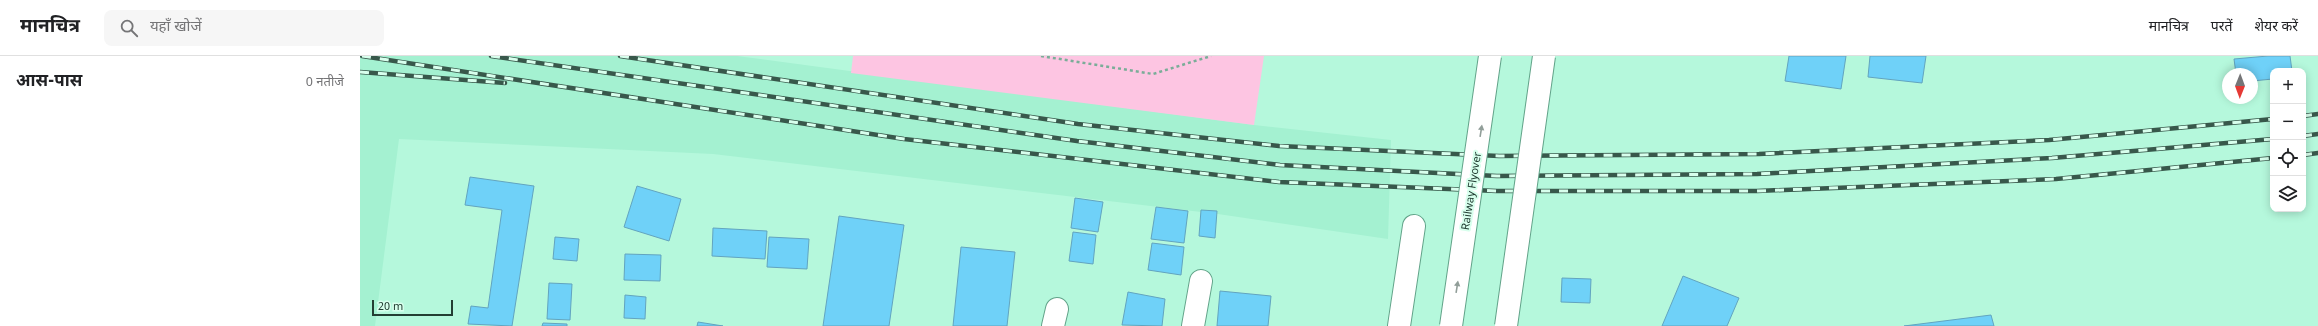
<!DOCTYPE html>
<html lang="hi">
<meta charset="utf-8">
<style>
:root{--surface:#fff;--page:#f6f6f6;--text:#202124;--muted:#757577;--line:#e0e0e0}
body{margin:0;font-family:Georgia,"Noto Sans Devanagari",serif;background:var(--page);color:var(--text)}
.controls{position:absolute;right:12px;top:12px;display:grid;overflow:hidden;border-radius:8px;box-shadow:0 2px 10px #0003}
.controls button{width:36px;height:36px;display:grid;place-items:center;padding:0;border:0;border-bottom:1px solid var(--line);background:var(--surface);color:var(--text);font:20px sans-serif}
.compass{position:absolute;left:1862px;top:12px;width:36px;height:36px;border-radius:50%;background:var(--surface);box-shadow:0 2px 10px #0003;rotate:181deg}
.scale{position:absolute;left:12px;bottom:10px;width:81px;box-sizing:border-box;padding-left:4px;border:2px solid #233e33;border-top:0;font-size:11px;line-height:14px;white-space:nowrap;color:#233e33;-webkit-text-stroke:3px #d8ffed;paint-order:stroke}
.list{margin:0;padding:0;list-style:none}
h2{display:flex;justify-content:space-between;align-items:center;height:52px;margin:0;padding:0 16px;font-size:17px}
h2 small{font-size:13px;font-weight:400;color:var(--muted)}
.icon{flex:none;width:22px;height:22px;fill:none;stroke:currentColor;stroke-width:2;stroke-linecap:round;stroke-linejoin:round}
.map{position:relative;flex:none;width:1958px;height:270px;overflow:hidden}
header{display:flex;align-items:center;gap:24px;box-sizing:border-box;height:56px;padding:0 20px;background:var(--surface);border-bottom:1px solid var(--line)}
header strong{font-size:19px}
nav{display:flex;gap:22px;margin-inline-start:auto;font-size:14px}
.search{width:280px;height:36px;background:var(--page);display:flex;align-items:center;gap:10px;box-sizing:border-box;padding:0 14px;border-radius:8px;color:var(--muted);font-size:15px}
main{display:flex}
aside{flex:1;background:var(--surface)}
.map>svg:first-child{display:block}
.built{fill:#a4f1d1}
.green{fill:#fdc5e2}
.building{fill:#6fd1f8;stroke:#62a4bf}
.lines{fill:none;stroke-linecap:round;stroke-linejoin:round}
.street-casing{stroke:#62a389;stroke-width:24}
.path{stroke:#7aad98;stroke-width:2.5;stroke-dasharray:3 3;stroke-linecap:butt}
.street{stroke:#fff;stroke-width:22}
.rail-casing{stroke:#38584b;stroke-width:4.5}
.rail{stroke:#d8ffed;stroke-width:3;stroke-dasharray:9;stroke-linecap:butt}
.secondary-bridge-casing{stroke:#62a389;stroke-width:24;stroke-linecap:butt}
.secondary-bridge{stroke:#fff;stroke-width:22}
.oneway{fill:#919e99}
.labels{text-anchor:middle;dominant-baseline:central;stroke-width:4;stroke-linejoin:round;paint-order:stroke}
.street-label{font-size:11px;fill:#233e33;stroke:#d8ffed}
</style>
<header>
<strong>मानचित्र</strong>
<div class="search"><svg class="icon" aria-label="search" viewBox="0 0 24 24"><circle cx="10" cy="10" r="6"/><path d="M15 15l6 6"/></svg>यहाँ खोजें</div>
<nav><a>मानचित्र</a><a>परतें</a><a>शेयर करें</a></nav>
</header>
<main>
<aside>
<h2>आस-पास<small>0 नतीजे</small></h2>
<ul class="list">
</ul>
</aside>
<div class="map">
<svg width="1958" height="270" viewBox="0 0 1958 270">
<rect width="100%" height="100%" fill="#b5f8dc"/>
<path class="built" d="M0,0H377L894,69L1031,84L1028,183L858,158L353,98L39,83L15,270H0Z"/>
<path class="green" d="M493,0H904L894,69L491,17Z"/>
<g class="building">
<path d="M1429,0H1486L1481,33L1425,25Z"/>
<path d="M1510,0H1566L1562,27L1508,21Z"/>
<path d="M1908,0H1930L1932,15H1913V23L1892,25V18H1876L1874,3Z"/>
<path d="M110,121L174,130L152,270L108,268L111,250L128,252L142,154L105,149Z"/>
<path d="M277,130L321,143L309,185L264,171Z"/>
<path d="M715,142L743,146L738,176L711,172Z"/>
<path d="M796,151L828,155L824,187L791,183Z"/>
<path d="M841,154L857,155L855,182L839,180Z"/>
<path d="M479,160L544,169L529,270H463Z"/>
<path d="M353,172L407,175L405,203L352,200Z"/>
<path d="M713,176L736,179L733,208L709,205Z"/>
<path d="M195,181L219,183L217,205L193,203Z"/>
<path d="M409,181L449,183L447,213L407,211Z"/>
<path d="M792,187L824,191L821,219L788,214Z"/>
<path d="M601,191L655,196L647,270H593Z"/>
<path d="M265,198L301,199L300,225L264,224Z"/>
<path d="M1323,220L1379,242L1367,270H1302Z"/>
<path d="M1202,222L1231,223L1230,247L1201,246Z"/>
<path d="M189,227L212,228L210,264L187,263Z"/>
<path d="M860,235L911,240L908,270H857Z"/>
<path d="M768,236L805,243L802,270L762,269Z"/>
<path d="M265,239L286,241L285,263L264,262Z"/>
<path d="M1631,259L1634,270H1544Z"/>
<path d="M338,266L363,270H337Z"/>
<path d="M183,267L207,268V270H182Z"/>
</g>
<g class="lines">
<defs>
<g id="street">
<path d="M693,270L697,253"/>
<path d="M833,270L841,225"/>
<path d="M1039,270L1054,170"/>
</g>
</defs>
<use href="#street" class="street-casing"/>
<path class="path" d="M681,0L793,18L851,0"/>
<use href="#street" class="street"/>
<defs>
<g id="rail">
<path d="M2,0L544,83L919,126L1137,135H1397L1696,123L1913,102"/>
<path d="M131,0L717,85L920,109L1137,120L1397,118L1692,102L1913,83"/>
<path d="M260,0L718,68L919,90L1139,100L1399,98L1689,84L1913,63"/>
<path d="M0,16L145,27"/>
<path d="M1943,60L1958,58"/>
<path d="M1943,80L1958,78"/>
<path d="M1943,99L1958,97"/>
</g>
</defs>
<use href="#rail" class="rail-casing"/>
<use href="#rail" class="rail"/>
<defs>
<g id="secondary-bridge">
<path d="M1091,270L1130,0"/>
<path d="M1146,270L1184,0"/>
</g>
</defs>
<use href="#secondary-bridge" class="secondary-bridge-casing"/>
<use href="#secondary-bridge" class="secondary-bridge"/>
</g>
<defs><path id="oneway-solid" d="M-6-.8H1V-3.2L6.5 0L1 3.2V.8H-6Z"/></defs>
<g class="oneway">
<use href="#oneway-solid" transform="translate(1121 75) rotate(-81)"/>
<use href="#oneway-solid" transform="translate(1097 231) rotate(-81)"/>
</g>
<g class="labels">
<g class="street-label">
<text transform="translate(1112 135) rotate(-81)">Railway Flyover</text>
</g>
</g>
</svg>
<div class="controls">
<button>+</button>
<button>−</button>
<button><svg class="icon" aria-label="locate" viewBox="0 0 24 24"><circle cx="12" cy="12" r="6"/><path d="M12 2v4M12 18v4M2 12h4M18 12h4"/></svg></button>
<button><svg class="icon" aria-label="layers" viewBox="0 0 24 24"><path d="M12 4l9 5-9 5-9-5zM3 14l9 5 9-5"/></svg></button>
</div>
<svg class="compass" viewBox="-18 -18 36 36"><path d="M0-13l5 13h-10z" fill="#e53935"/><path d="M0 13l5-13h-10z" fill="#757577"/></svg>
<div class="scale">20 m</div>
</div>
</main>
